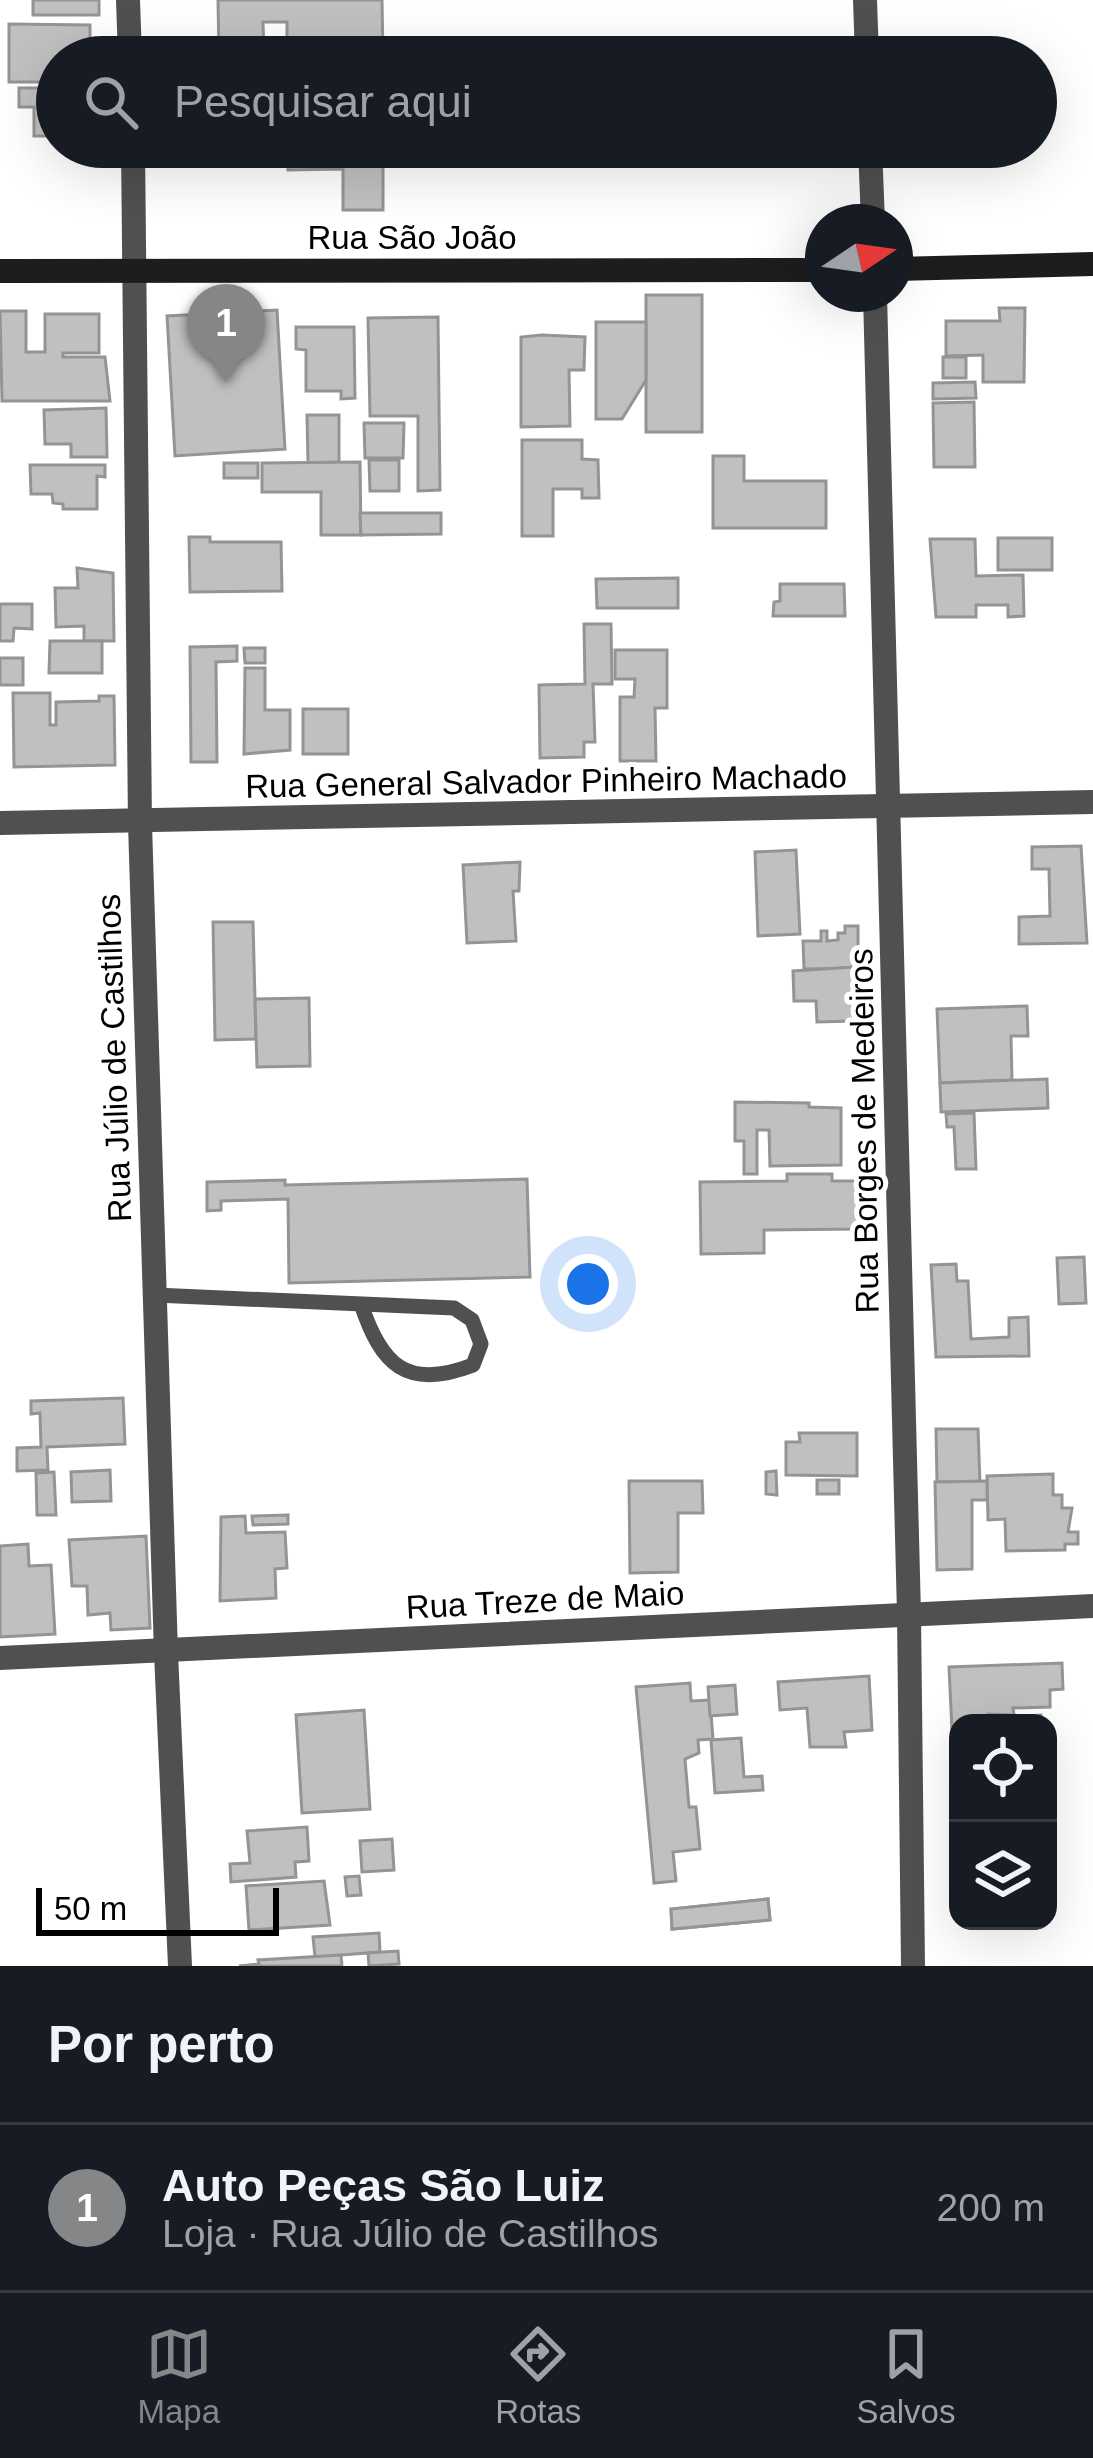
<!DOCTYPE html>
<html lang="pt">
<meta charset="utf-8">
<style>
:root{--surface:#171b24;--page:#20242c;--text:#f1f3f6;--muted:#9ea1a6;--line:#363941;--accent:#858687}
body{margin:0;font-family:Helvetica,sans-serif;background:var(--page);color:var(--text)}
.controls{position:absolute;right:36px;bottom:36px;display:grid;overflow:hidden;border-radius:24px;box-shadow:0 12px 48px #0002}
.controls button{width:108px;height:108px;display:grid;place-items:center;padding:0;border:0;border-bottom:3px solid var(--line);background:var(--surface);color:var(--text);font:60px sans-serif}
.compass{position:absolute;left:805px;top:204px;width:108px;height:108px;border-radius:50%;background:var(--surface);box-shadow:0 12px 48px #0002;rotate:77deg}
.scale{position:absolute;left:36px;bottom:30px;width:243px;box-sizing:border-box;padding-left:12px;border:6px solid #000;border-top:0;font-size:33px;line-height:42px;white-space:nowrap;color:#000;-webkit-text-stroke:9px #fff;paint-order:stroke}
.you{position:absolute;left:588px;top:1284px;width:42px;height:42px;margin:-30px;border:9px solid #fff;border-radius:50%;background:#1a73e8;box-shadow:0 0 0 18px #1a73e833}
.badge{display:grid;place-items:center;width:78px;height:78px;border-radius:50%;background:var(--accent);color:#fff;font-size:39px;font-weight:700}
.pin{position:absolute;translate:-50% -99px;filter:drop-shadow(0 3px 6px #0008)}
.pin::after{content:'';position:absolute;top:63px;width:42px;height:36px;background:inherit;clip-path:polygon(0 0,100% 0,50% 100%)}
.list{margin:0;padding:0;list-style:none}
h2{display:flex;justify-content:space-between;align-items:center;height:156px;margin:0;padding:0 48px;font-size:51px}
h2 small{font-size:39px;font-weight:400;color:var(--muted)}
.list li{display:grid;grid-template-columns:78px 1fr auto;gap:36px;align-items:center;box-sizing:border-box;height:168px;padding:0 48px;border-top:3px solid var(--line)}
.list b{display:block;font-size:45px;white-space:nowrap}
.list p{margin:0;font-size:39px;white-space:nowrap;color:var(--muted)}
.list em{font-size:39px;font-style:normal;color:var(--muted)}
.icon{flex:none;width:66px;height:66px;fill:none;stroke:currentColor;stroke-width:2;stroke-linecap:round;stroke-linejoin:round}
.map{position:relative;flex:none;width:1093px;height:1966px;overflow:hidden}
.search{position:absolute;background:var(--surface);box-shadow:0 12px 48px #0002;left:36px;right:36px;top:36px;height:132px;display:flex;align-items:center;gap:30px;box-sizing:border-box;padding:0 42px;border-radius:66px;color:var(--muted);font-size:45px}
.sheet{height:324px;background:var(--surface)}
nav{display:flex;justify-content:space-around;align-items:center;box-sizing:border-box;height:168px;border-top:3px solid var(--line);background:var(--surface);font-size:33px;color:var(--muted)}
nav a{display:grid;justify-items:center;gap:6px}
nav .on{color:var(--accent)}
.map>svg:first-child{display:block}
.building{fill:#c0c0c0;stroke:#949494;stroke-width:3}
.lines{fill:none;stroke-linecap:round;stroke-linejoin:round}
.service{stroke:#505050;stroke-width:15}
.minor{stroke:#505050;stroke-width:24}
.secondary{stroke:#1d1d1d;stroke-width:24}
.labels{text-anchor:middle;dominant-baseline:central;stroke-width:10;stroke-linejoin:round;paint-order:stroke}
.street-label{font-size:33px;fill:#000;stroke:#fff}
</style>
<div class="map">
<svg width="1093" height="1966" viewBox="0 0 1093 1966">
<rect width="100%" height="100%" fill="#fff"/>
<g class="building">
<rect x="33" y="0" width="66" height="15"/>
<path d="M218,0H382L383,57H287V22H263L264,57H219Z"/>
<path d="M9,24L90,25V57H57V82H9Z"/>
<path d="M19,88H50V107H57V136H34V107H19Z"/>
<path d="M288,147H383V210H343V169L288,170Z"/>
<rect x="646" y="295" width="56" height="137"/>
<path d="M999,308H1025L1024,382H983V355L946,356V321H1000Z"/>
<path d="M277,310L285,449L175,456L167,316Z"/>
<path d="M0,311H26V352H45V314H99V353H63V357H105L110,401H2Z"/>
<path d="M438,317L440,490L418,491V416H370L368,318Z"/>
<path d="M596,322H646V380L622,419H596Z"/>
<path d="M296,327H354L355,398L341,399V391H306V350L296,349Z"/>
<path d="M542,335L585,337L584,370H569L570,426L521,427V337Z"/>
<rect x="943" y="357" width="23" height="21"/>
<path d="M975,382L976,398L933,399V383Z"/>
<path d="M974,402L975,467H934L933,403Z"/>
<path d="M106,408L107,457H71V444H45L44,410Z"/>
<path d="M307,415H339V462L308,463Z"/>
<path d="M364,423H404L403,458H365Z"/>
<path d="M522,440H582V459L598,460L599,498H582V489H553V536H522Z"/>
<path d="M713,456H744V481H826V528H713Z"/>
<path d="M369,460H399V491H370Z"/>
<path d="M360,462L361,535H321V492H262V463Z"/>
<rect x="224" y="463" width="34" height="15"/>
<path d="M30,465H105V477L97,476V509H63V504L53,503L52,494H31Z"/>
<path d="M360,513H441V534L361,535Z"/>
<path d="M189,537H210V542H281L282,591L190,592Z"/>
<rect x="998" y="538" width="54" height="32"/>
<path d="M930,539H975L976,576L1023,575L1024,616L1008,617V605H976V617H936Z"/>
<path d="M77,568L113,573L114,641H84V626L56,627L55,588H78Z"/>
<path d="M678,578V608H597L596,579Z"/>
<path d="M780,584H844L845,616H773L774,602L780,601Z"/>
<path d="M0,604H32V629L14,628L13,641H0Z"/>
<path d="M584,624H611L612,684H593L595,742H584V757L540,758L539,685L585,684Z"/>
<path d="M50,641H102V673H49Z"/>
<path d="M237,646V661L216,662L217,762H191L190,647Z"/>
<path d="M244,648H265V663H245Z"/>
<path d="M615,650H667V708H655L656,761H620V697H634L635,679H615Z"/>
<rect x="0" y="658" width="23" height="27"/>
<path d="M245,668H265V710H290V750L244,754Z"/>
<path d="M13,693H50V725H56V702L99,701V696H114L115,765L14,767Z"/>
<rect x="303" y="709" width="45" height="45"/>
<path d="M1081,846L1087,943L1019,944V917L1050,916L1049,869H1032V847Z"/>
<path d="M796,850L800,934L758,936L755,852Z"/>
<path d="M520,862L519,891H513L516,941L467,943L463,865Z"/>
<path d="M213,922H253L256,1039L215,1040Z"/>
<path d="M845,926H858V968L804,969L803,941H821V931H827V941L838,940V933H845Z"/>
<path d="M854,967V1021L817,1022L816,1001H794L793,971Z"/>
<path d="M309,998L310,1066L257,1067L255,999Z"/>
<path d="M1027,1006L1028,1036H1011L1012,1080L940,1083L937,1009Z"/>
<path d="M1047,1079L1048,1108L941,1112L940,1083Z"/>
<path d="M735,1102L809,1103V1107L841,1108V1165L770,1166L769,1130H757V1174H744V1141H735Z"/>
<path d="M974,1113L976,1169H956L954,1127H947L946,1114Z"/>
<path d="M787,1174H832V1181H861V1229L764,1230V1253L701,1254L700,1182L787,1181Z"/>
<path d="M527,1179L530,1277L289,1283L288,1199L221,1201V1210L207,1211V1182L285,1180V1185Z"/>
<path d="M1084,1257L1086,1303L1059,1304L1057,1258Z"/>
<path d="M956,1264L957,1281H968L971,1339L1009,1337V1318L1028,1317L1029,1356L936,1357L931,1265Z"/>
<path d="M123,1398L125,1444L47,1447L48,1470L17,1471V1448L41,1447L40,1413L31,1414V1401Z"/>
<path d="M936,1429H978L980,1483L937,1482Z"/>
<path d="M799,1433H857V1476L786,1475V1442H800Z"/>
<path d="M110,1470L111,1501L72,1502L71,1472Z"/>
<path d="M776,1471L777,1495L766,1494V1472Z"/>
<path d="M54,1472L56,1515H37L36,1473Z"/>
<path d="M1053,1474V1495H1062V1508H1072L1068,1532H1078V1544H1065V1550L1006,1551L1005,1519L988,1520L987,1476Z"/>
<rect x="817" y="1480" width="22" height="14"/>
<path d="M629,1481H702L703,1513H678V1572L630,1573Z"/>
<path d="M987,1481V1500H972V1569L937,1570L935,1482Z"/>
<path d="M288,1515V1524L253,1525L252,1516Z"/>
<path d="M245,1516L246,1533L285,1532L287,1568L275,1569L276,1598L220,1601L221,1517Z"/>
<path d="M146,1536L150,1628L111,1630L110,1613L88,1615L87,1586H72L69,1540Z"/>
<path d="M28,1544L29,1566L51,1565L55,1634L0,1637V1546Z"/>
<path d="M1062,1663L1063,1689L1050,1690V1707L1013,1708L1014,1715L988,1714L989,1723H958V1783V1772H954L949,1667Z"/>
<path d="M869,1676L872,1730L844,1732L846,1747H810L807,1708L780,1710L778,1682Z"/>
<path d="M690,1683L691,1701L710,1700L713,1739L698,1740L699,1753L685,1759L689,1807H696L700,1849L673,1852L676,1881L654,1883L636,1687Z"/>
<path d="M735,1685L737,1714L710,1716L708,1687Z"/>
<path d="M364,1710L370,1809L302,1813L296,1715Z"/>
<path d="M1041,1715L1042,1723H1007V1717Z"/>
<path d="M741,1738L744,1777L762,1776L763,1790L715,1793L711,1740Z"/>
<path d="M307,1827L309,1861L295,1862L296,1877L231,1882L230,1864L250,1863L247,1831Z"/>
<path d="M392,1839L394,1870L362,1872L360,1841Z"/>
<path d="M359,1876L361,1895L347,1896L345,1877Z"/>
<path d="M324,1881L330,1925L249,1930L246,1886Z"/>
<path d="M768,1899L770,1920L672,1929L671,1909Z"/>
<path d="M768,1899L770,1920L672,1929L671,1909Z"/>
<path d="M379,1933L380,1952L315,1957L313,1937Z"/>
<path d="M398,1951L399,1964L369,1966L368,1953Z"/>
<path d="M341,1955L342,1966H239L259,1964L258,1960Z"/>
</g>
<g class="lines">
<path class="service" d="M155,1295L454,1308L472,1320L481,1344L473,1365C406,1391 381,1364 361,1304"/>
<g class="minor">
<path d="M128,0L130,57"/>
<path d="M865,0L867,57"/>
<path d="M133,147L140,824L166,1653L180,1966"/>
<path d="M870,147L873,222"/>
<path d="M875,294L909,1614L913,1966"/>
<path d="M0,823L1093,802"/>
<path d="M0,1658L1093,1606"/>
</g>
<g class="secondary">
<path d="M895,269L1093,264"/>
<path d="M0,271L823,270"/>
</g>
</g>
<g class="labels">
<g class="street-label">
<text x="412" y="237">Rua São João</text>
<text transform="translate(546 781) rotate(-1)">Rua General Salvador Pinheiro Machado</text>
<text transform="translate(114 1058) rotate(-92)">Rua Júlio de Castilhos</text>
<text transform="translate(864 1131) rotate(-91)">Rua Borges de Medeiros</text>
<text transform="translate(545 1600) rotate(-3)">Rua Treze de Maio</text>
</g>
</g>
</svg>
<div class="controls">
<button><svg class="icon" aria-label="locate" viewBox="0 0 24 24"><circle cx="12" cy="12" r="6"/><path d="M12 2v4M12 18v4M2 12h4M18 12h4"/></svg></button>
<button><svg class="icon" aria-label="layers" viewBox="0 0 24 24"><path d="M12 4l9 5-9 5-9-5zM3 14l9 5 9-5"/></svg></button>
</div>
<svg class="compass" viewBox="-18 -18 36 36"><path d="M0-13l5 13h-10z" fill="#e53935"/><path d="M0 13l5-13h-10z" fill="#9ea1a6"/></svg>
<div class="scale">50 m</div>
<div class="you"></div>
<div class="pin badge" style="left:226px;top:383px">1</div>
<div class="search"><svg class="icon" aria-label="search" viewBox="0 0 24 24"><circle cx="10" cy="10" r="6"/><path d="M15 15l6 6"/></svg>Pesquisar aqui</div>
</div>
<section class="sheet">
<h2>Por perto<small></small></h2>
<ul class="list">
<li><span class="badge">1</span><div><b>Auto Peças São Luiz</b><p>Loja · Rua Júlio de Castilhos</p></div><em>200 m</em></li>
</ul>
</section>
<nav>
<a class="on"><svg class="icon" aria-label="map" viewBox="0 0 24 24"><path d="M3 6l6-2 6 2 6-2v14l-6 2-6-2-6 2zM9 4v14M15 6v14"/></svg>Mapa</a>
<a><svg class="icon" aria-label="directions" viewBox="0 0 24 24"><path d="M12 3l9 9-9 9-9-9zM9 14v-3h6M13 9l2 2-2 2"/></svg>Rotas</a>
<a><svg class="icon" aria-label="saved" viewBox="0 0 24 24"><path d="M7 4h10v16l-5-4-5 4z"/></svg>Salvos</a>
</nav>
